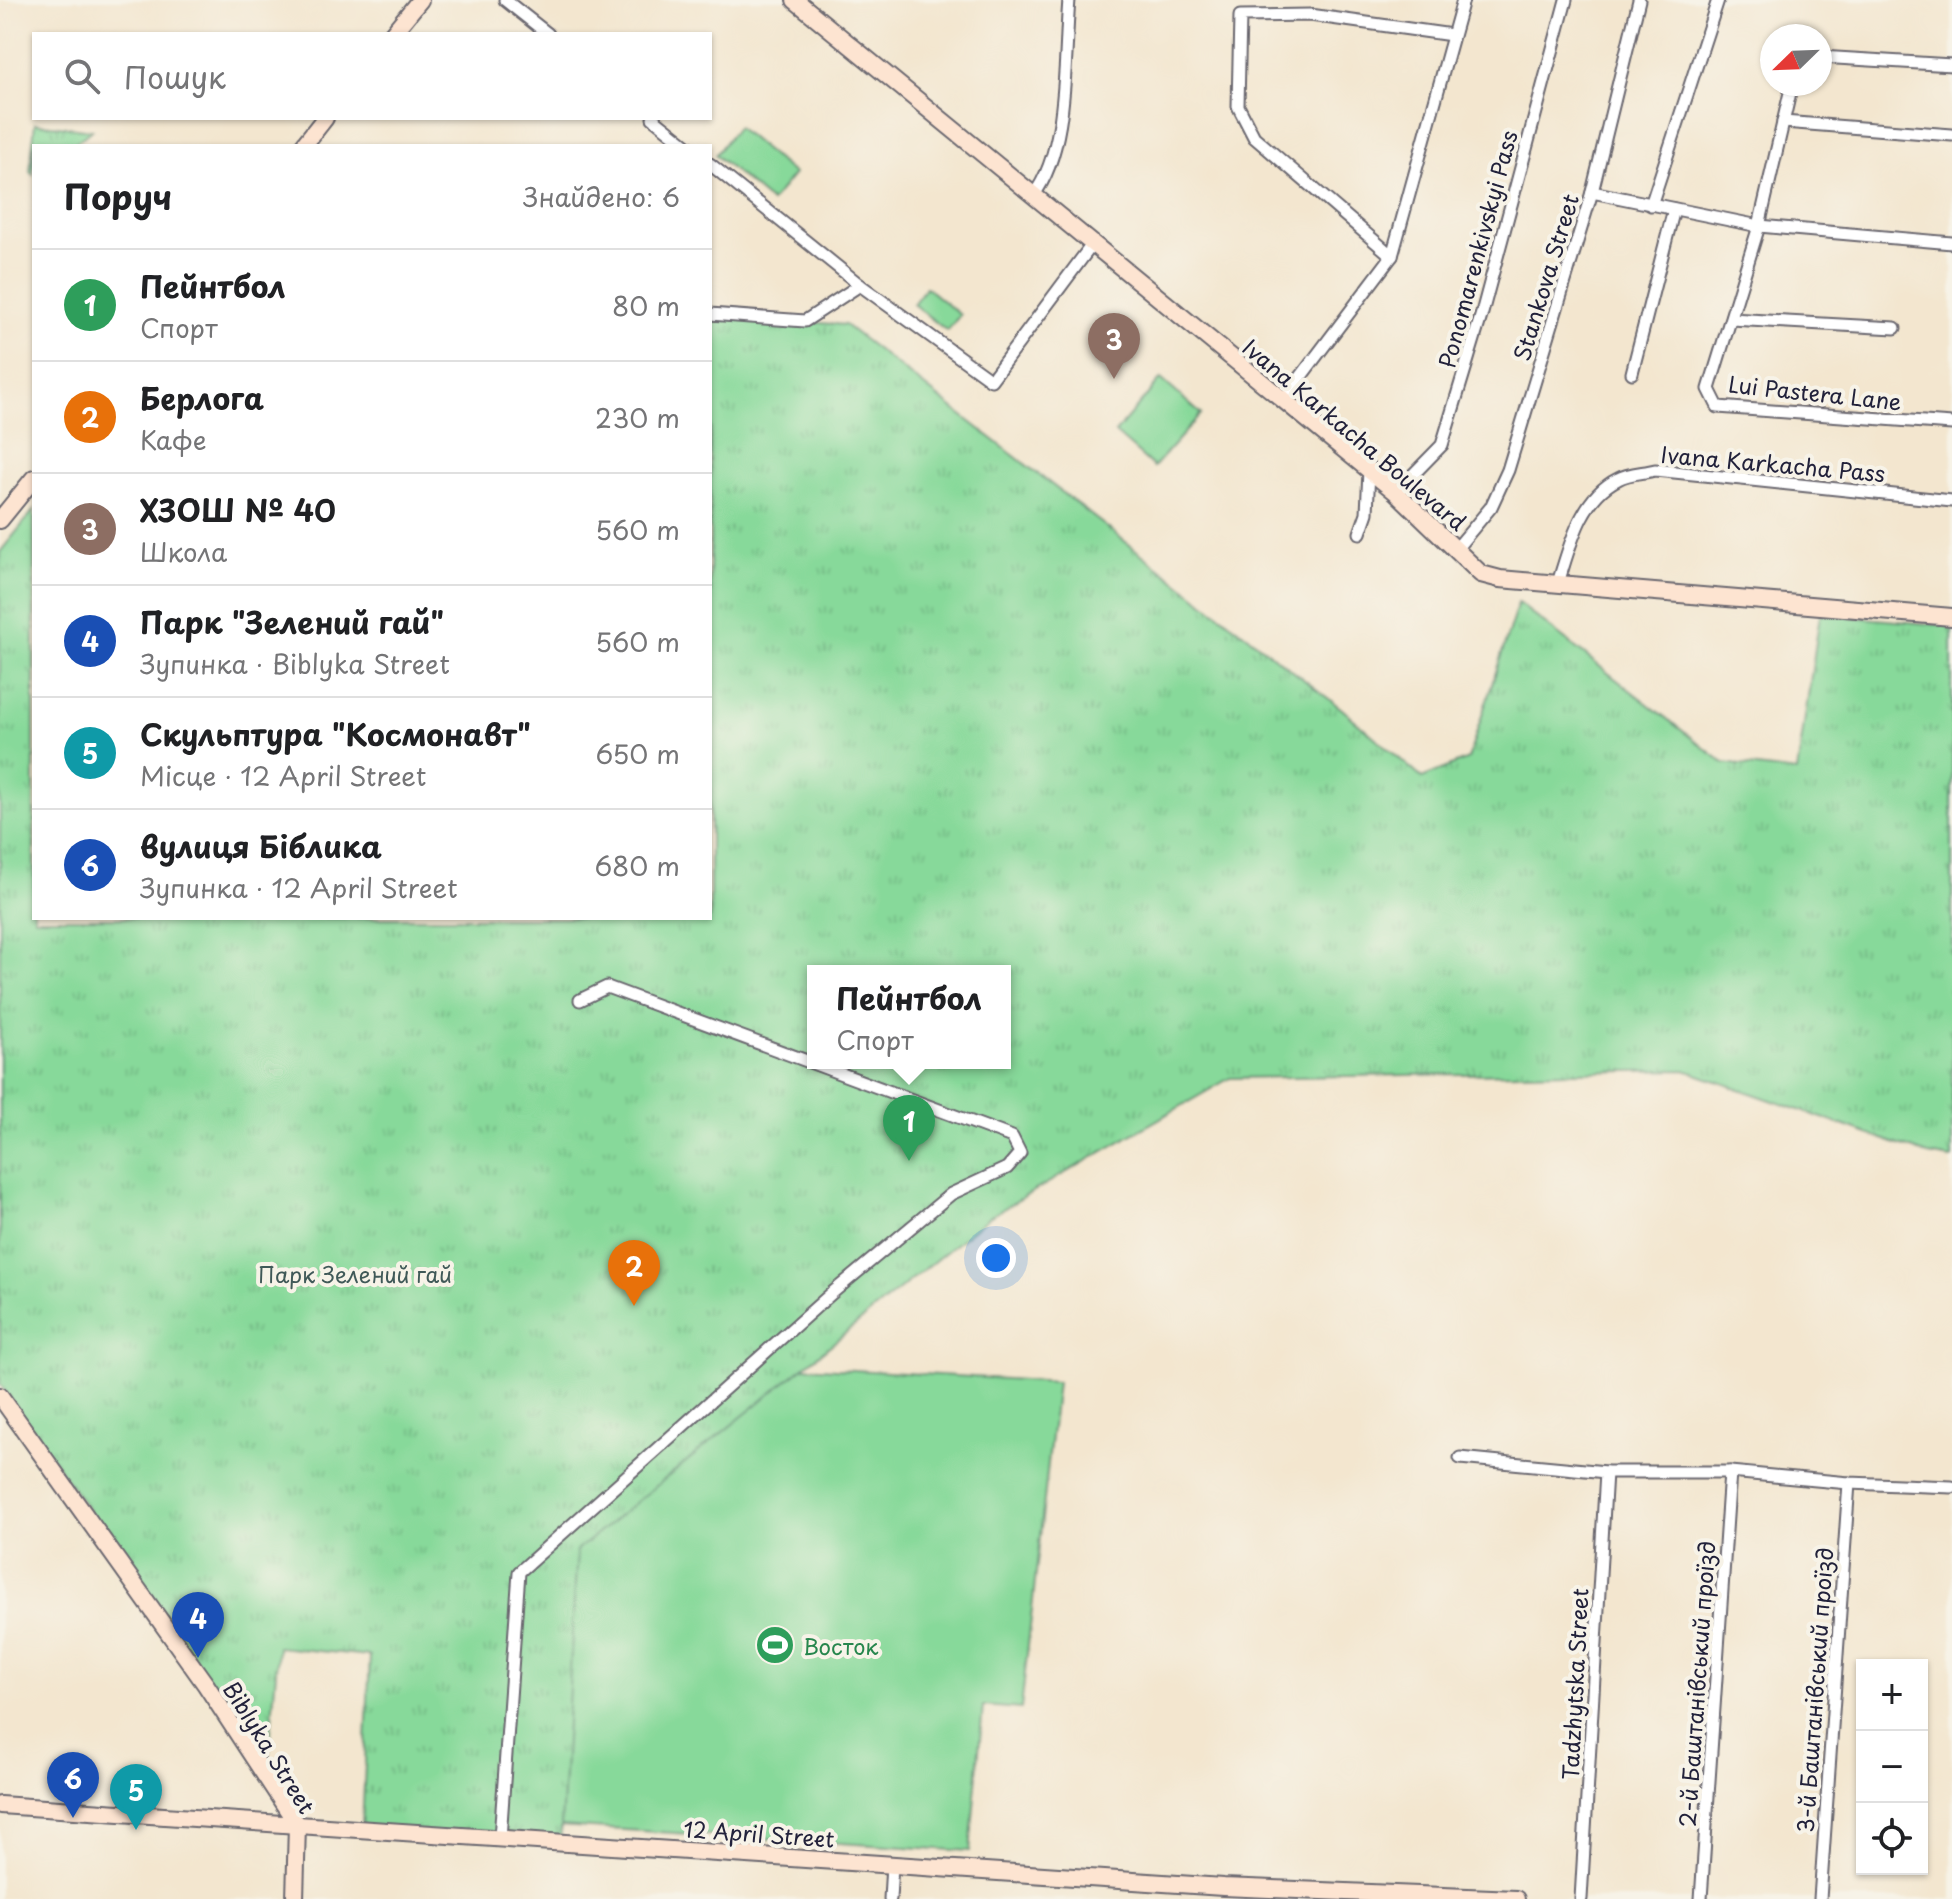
<!DOCTYPE html>
<html lang="uk">
<meta charset="utf-8">
<style>
:root{--surface:#fff;--page:#f6f6f6;--text:#202124;--muted:#757577;--line:#e0e0e0;--accent:#ea580c}
body{margin:0;font-family:"Playpen Sans",sans-serif;background:var(--page);color:var(--text)}
.controls{position:absolute;right:24px;bottom:24px;display:grid;overflow:hidden;border-radius:0px;box-shadow:0 2px 6px #0004}
.controls button{width:72px;height:72px;display:grid;place-items:center;padding:0;border:0;border-bottom:2px solid var(--line);background:var(--surface);color:var(--text);font:40px sans-serif}
.compass{position:absolute;left:1760px;top:24px;width:72px;height:72px;border-radius:50%;background:var(--surface);box-shadow:0 2px 6px #0004;rotate:247deg}
.you{position:absolute;left:996px;top:1258px;width:28px;height:28px;margin:-20px;border:6px solid #fff;border-radius:50%;background:#1a73e8;box-shadow:0 0 0 12px #1a73e833}
.badge{display:grid;place-items:center;width:52px;height:52px;border-radius:50%;background:var(--accent);color:#fff;font-size:26px;font-weight:700}
.pin{position:absolute;translate:-50% -66px;filter:drop-shadow(0 2px 4px #0008)}
.pin::after{content:'';position:absolute;top:42px;width:28px;height:24px;background:inherit;clip-path:polygon(0 0,100% 0,50% 100%)}
.popup{position:absolute;left:807px;top:965px;width:204px;height:104px;box-sizing:border-box;display:grid;place-content:center;border-radius:0px;background:var(--surface);filter:drop-shadow(0 2px 6px #0005);font-size:26px;white-space:nowrap;color:var(--muted)}
.popup b{font-size:30px;color:var(--text)}
.popup::after{content:'';position:absolute;left:50%;top:100%;margin-left:-16px;border:16px solid transparent;border-top-color:var(--surface)}
.list{margin:0;padding:0;list-style:none}
h2{display:flex;justify-content:space-between;align-items:center;height:104px;margin:0;padding:0 32px;font-size:34px}
h2 small{font-size:26px;font-weight:400;color:var(--muted)}
.list li{display:grid;grid-template-columns:52px 1fr auto;gap:24px;align-items:center;box-sizing:border-box;height:112px;padding:0 32px;border-top:2px solid var(--line)}
.list b{display:block;font-size:30px;white-space:nowrap}
.list p{margin:0;font-size:26px;white-space:nowrap;color:var(--muted)}
.list em{font-size:26px;font-style:normal;color:var(--muted)}
.icon{flex:none;width:44px;height:44px;fill:none;stroke:currentColor;stroke-width:2;stroke-linecap:round;stroke-linejoin:round}
.map{position:relative;flex:none;width:1952px;height:1899px;overflow:hidden}
.search{position:absolute;background:var(--surface);box-shadow:0 2px 6px #0004;left:32px;top:32px;width:680px;height:88px;display:flex;align-items:center;gap:20px;box-sizing:border-box;padding:0 28px;border-radius:0px;color:var(--muted);font-size:30px}
.panel{position:absolute;background:var(--surface);box-shadow:0 2px 6px #0004;left:32px;top:144px;width:680px;height:776px;border-radius:0px}
.map>svg:first-child{display:block}
.grass{fill:#87d99a;stroke:#547e6a;stroke-width:2}
.park{fill:url(#park-tufts);stroke:#547e6a;stroke-width:2;fill-rule:evenodd}
.lines{fill:none;stroke-linecap:round;stroke-linejoin:round}
.street-casing{stroke:#6b676f;stroke-width:15}
.secondary-casing{stroke:#6b676f;stroke-width:20}
.street{stroke:#fff;stroke-width:11}
.secondary{stroke:#fde4d1;stroke-width:16}
.labels{text-anchor:middle;dominant-baseline:central;stroke-width:8;stroke-linejoin:round;paint-order:stroke}
.street-label{font-size:22px;fill:#22223b;stroke:#f7f3e8}
.park-label{font-size:22px;fill:#405958;stroke:#f7f3e8}
.leisure-label{font-size:22px;fill:#27864d;stroke:#f7f3e8;text-anchor:start}
</style>
<div class="map">
<svg width="1952" height="1899" viewBox="0 0 1952 1899">
<defs>
<pattern id="park-tufts" width="24" height="20" patternUnits="userSpaceOnUse" patternTransform="scale(2)"><rect width="24" height="20" fill="#87d99a"/><path d="M3 7l-1-3M5 7V3M7 7l1-3M15 17l-1-3M17 17v-4M19 17l1-3" fill="none" stroke="#74ba86"/></pattern>
</defs>
<rect width="100%" height="100%" fill="#f7f3e8"/>
<filter id="ink" filterUnits="userSpaceOnUse"><feTurbulence type="fractalNoise" baseFrequency=".0125" numOctaves="2"/><feDisplacementMap in="SourceGraphic" scale="16" xChannelSelector="R" yChannelSelector="G"/><feConvolveMatrix kernelMatrix="1 2 1 2 8 2 1 2 1" color-interpolation-filters="sRGB"/></filter>
<filter id="wash" filterUnits="userSpaceOnUse"><feTurbulence type="fractalNoise" baseFrequency=".006" numOctaves="4" result="noise"/><feDisplacementMap in="SourceGraphic" scale="32" xChannelSelector="R" yChannelSelector="G"/><feGaussianBlur stdDeviation="1.8" result="paint"/><feColorMatrix in="noise" values="0 0 0 0 0 0 0 0 0 0 0 0 0 0 0 0 0 1.4 0 .05"/><feComposite in="paint" operator="in"/></filter>
<g filter="url(#wash)">
<rect width="100%" height="100%" fill="#f3e6cf"/>
<g class="grass">
<path d="M737,127L794,174L771,202L715,155Z"/>
<path d="M926,287L960,315L947,331L913,304Z"/>
<path d="M1161,379L1201,414L1154,467L1115,433Z"/>
<path d="M786,1366L1057,1382L1021,1709L983,1706L970,1851L509,1823L527,1584Z"/>
</g>
<g class="park">
<path d="M35,123L92,130L71,146H34L33,175L30,172Z"/>
<path d="M710,314L845,325L1342,709L1422,778L1468,759L1518,603L1724,763L1797,772L1820,614L1952,626V1159L1928,1155L1685,1070L1230,1078L989,1217L577,1550L560,1843L362,1828L370,1656L278,1647L268,1767L0,1384V552L34,510V918H710ZM813,971H1005V1063H813Z"/>
</g>
</g>
<g filter="url(#ink)">
<g class="lines">
<defs>
<g id="street">
<path d="M505,0L548,34"/>
<path d="M1820,57L1952,65"/>
<path d="M1792,84L1759,226L1709,389L1718,407L1952,424"/>
<path d="M653,118L688,146"/>
<path d="M1783,122L1952,135"/>
<path d="M710,164L860,285L991,380L1091,246"/>
<path d="M1592,192L1759,226L1952,243"/>
<path d="M1033,196C1069,149 1064,59 1069,0"/>
<path d="M1651,205L1718,0"/>
<path d="M1392,256L1254,137L1238,106L1240,16L1310,15L1452,35"/>
<path d="M710,314L805,321L860,285"/>
<path d="M1731,319L1895,328"/>
<path d="M1632,373L1674,209"/>
<path d="M1284,399L1392,256L1463,0"/>
<path d="M1396,492L1442,445L1482,313L1566,0"/>
<path d="M1360,533L1367,513L1369,470"/>
<path d="M1456,549L1491,507L1508,470L1592,192L1639,0"/>
<path d="M1558,583C1570,546 1580,498 1618,479C1628,473 1644,473 1655,470L1952,501"/>
<path d="M1460,1458L1606,1472H1730L1849,1483L1952,1487"/>
<path d="M500,1838L519,1572L832,1293L951,1194L1007,1168L1020,1153L1012,1137L607,987L580,1000"/>
<path d="M890,1899L892,1864"/>
<path d="M1581,1899L1606,1472"/>
<path d="M1701,1899L1730,1472"/>
<path d="M1820,1899L1849,1483"/>
</g>
<g id="secondary">
<path d="M795,0L1396,492L1481,574L1500,579L1952,617"/>
<path d="M392,34L420,0"/>
<path d="M303,146L325,118"/>
<path d="M0,520L34,478"/>
<path d="M0,1396L206,1685L297,1824L295,1899"/>
<path d="M0,1805L1223,1887L1516,1899"/>
</g>
</defs>
<use href="#street" class="street-casing"/>
<use href="#secondary" class="secondary-casing"/>
<use href="#street" class="street"/>
<use href="#secondary" class="secondary"/>
</g>
</g>
<defs>
<symbol id="stadium-disc" viewBox="-11 -11 22 22"><circle r="9.5" fill="#2e9e5b" stroke="#f7f3e8"/><path d="M0-5a6.5 5 0 1 0 0 10a6.5 5 0 1 0 0-10ZM-3.5-1.8h7v3.6h-7Z" fill="#fff"/></symbol>
</defs>
<g fill-rule="evenodd">
<use href="#stadium-disc" x="753" y="1623" width="44" height="44"/>
</g>
<g class="labels">
<g class="street-label">
<text transform="translate(1477 249) rotate(-75)">Ponomarenkivskyi Pass</text>
<text transform="translate(1545 277) rotate(-73)">Stankova Street</text>
<text transform="translate(1815 392) rotate(6)">Lui Pastera Lane</text>
<text transform="translate(1355 434) rotate(40)">Ivana Karkacha Boulevard</text>
<text transform="translate(1773 463) rotate(5)">Ivana Karkacha Pass</text>
<text transform="translate(1574 1684) rotate(-87)">Tadzhytska Street</text>
<text transform="translate(1696 1684) rotate(-86)">2-й Баштанівський проїзд</text>
<text transform="translate(1814 1690) rotate(-86)">3-й Баштанівський проїзд</text>
<text transform="translate(270 1747) rotate(58)">Biblyka Street</text>
<text transform="translate(759 1833) rotate(4)">12 April Street</text>
</g>
<g class="park-label">
<text x="355" y="1273">Парк Зелений гай</text>
</g>
<g class="leisure-label">
<text x="803" y="1645">Восток</text>
</g>
</g>
</svg>
<div class="controls">
<button>+</button>
<button>−</button>
<button><svg class="icon" aria-label="locate" viewBox="0 0 24 24"><circle cx="12" cy="12" r="6"/><path d="M12 2v4M12 18v4M2 12h4M18 12h4"/></svg></button>
</div>
<svg class="compass" viewBox="-18 -18 36 36"><path d="M0-13l5 13h-10z" fill="#e53935"/><path d="M0 13l5-13h-10z" fill="#757577"/></svg>
<div class="you"></div>
<div class="pin badge" style="left:909px;top:1161px;background:#2e9e5b">1</div>
<div class="popup"><b>Пейнтбол</b>Спорт</div>
<div class="pin badge" style="left:634px;top:1306px;background:#e8710a">2</div>
<div class="pin badge" style="left:1114px;top:379px;background:#8d6e63">3</div>
<div class="pin badge" style="left:198px;top:1658px;background:#1a4fb4">4</div>
<div class="pin badge" style="left:136px;top:1830px;background:#0f9aa8">5</div>
<div class="pin badge" style="left:73px;top:1818px;background:#1a4fb4">6</div>
<div class="search"><svg class="icon" aria-label="search" viewBox="0 0 24 24"><circle cx="10" cy="10" r="6"/><path d="M15 15l6 6"/></svg>Пошук</div>
<section class="panel">
<h2>Поруч<small>Знайдено: 6</small></h2>
<ul class="list">
<li><span class="badge" style="background:#2e9e5b">1</span><div><b>Пейнтбол</b><p>Спорт</p></div><em>80 m</em></li>
<li><span class="badge" style="background:#e8710a">2</span><div><b>Берлога</b><p>Кафе</p></div><em>230 m</em></li>
<li><span class="badge" style="background:#8d6e63">3</span><div><b>ХЗОШ № 40</b><p>Школа</p></div><em>560 m</em></li>
<li><span class="badge" style="background:#1a4fb4">4</span><div><b>Парк &quot;Зелений гай&quot;</b><p>Зупинка · Biblyka Street</p></div><em>560 m</em></li>
<li><span class="badge" style="background:#0f9aa8">5</span><div><b>Скульптура &quot;Космонавт&quot;</b><p>Місце · 12 April Street</p></div><em>650 m</em></li>
<li><span class="badge" style="background:#1a4fb4">6</span><div><b>вулиця Біблика</b><p>Зупинка · 12 April Street</p></div><em>680 m</em></li>
</ul>
</section>
</div>
